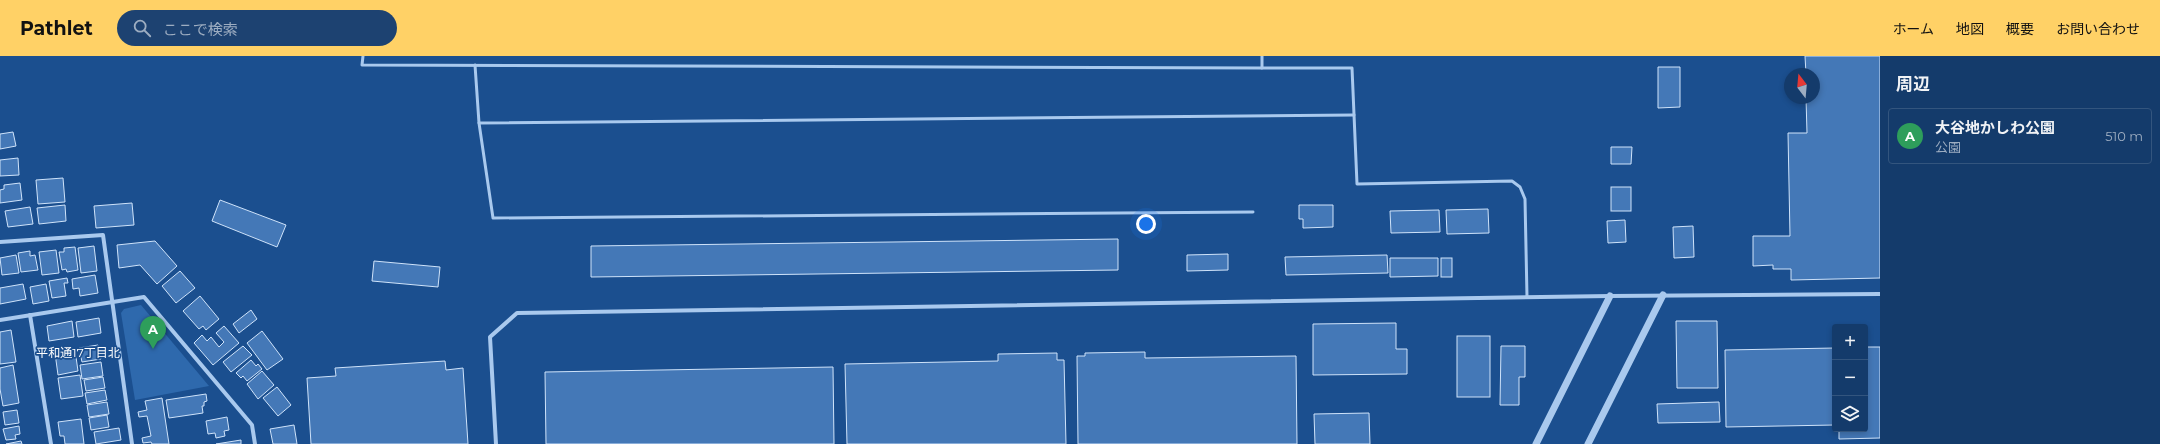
<!DOCTYPE html>
<html lang="ja">
<meta charset="utf-8">
<style>
:root{--surface:#143b6b;--page:#1d4271;--text:#f1f3f6;--muted:#9dadc1;--line:#33557e;--accent:#ffd166}
body{margin:0;font-family:Montserrat,"Noto Sans JP",sans-serif;background:var(--page);color:var(--text)}
.controls{position:absolute;right:12px;bottom:12px;display:grid;overflow:hidden;border-radius:4px;box-shadow:0 2px 6px #0003}
.controls button{width:36px;height:36px;display:grid;place-items:center;padding:0;border:0;border-bottom:1px solid var(--line);background:var(--surface);color:var(--text);font:20px sans-serif}
.compass{position:absolute;left:1784px;top:12px;width:36px;height:36px;border-radius:50%;background:var(--surface);box-shadow:0 2px 6px #0003;rotate:344deg}
.you{position:absolute;left:1146px;top:168px;width:14px;height:14px;margin:-10px;border:3px solid #fff;border-radius:50%;background:#1a73e8;box-shadow:0 0 0 6px #1a73e833}
.badge{display:grid;place-items:center;width:26px;height:26px;border-radius:50%;background:var(--accent);color:#fff;font-size:13px;font-weight:700}
.pin{position:absolute;translate:-50% -33px;filter:drop-shadow(0 1px 2px #0008)}
.pin::after{content:'';position:absolute;top:21px;width:14px;height:12px;background:inherit;clip-path:polygon(0 0,100% 0,50% 100%)}
.list{margin:0;padding:0;list-style:none}
h2{display:flex;justify-content:space-between;align-items:center;height:52px;margin:0;padding:0 16px;font-size:17px}
h2 small{font-size:13px;font-weight:400;color:var(--muted)}
.list li{display:grid;grid-template-columns:26px 1fr auto;gap:12px;align-items:center;box-sizing:border-box;height:56px;margin:0 8px 8px;padding:0 8px;border:1px solid var(--line);border-radius:4px}
.list b{display:block;font-size:15px;white-space:nowrap}
.list p{margin:0;font-size:13px;white-space:nowrap;color:var(--muted)}
.list em{font-size:13px;font-style:normal;color:var(--muted)}
.icon{flex:none;width:22px;height:22px;fill:none;stroke:currentColor;stroke-width:2;stroke-linecap:round;stroke-linejoin:round}
.map{position:relative;flex:none;width:1880px;height:388px;overflow:hidden}
header{display:flex;align-items:center;gap:24px;box-sizing:border-box;height:56px;padding:0 20px;background:var(--accent);color:#111}
header strong{font-size:19px}
nav{display:flex;gap:22px;margin-inline-start:auto;font-size:14px}
.search{width:280px;height:36px;background:var(--page);display:flex;align-items:center;gap:10px;box-sizing:border-box;padding:0 14px;border-radius:22px;color:var(--muted);font-size:15px}
main{display:flex}
aside{flex:1;background:var(--surface)}
.map>svg:first-child{display:block}
.green{fill:#2e69ad}
.building{fill:#4478b7;stroke:#cfe3fa}
.lines{fill:none;stroke-linecap:round;stroke-linejoin:round}
.service{stroke:#a9c9ee;stroke-width:3}
.minor{stroke:#a9c9ee;stroke-width:4}
.tertiary{stroke:#a9c9ee;stroke-width:7}
.labels{text-anchor:middle;dominant-baseline:central;stroke-width:3.5;stroke-linejoin:round;paint-order:stroke}
.neighbourhood-label{font-size:12px;fill:#fff;stroke:#1b4f8f}
</style>
<header>
<strong>Pathlet</strong>
<div class="search"><svg class="icon" aria-label="search" viewBox="0 0 24 24"><circle cx="10" cy="10" r="6"/><path d="M15 15l6 6"/></svg>ここで検索</div>
<nav><a>ホーム</a><a>地図</a><a>概要</a><a>お問い合わせ</a></nav>
</header>
<main>
<div class="map">
<svg width="1880" height="388" viewBox="0 0 1880 388">
<rect width="100%" height="100%" fill="#1b4f8f"/>
<path class="green" d="M141,249L209,330L135,344L121,257L124,253Z"/>
<g class="building">
<path d="M1805,0H1880V222L1791,224V213H1773V209L1753,210V180H1790L1788,77H1807L1806,42H1814V18H1806Z"/>
<path d="M1658,11H1680V51L1658,52Z"/>
<path d="M13,76L16,90L0,93V78Z"/>
<path d="M1611,91H1632L1631,108H1611Z"/>
<path d="M18,102L19,119L0,120V104Z"/>
<path d="M63,122L65,146L38,148L36,124Z"/>
<path d="M20,127L22,144L0,147V134L4,133V129Z"/>
<rect x="1611" y="131" width="20" height="24"/>
<path d="M220,144L286,169L277,191L212,165Z"/>
<path d="M132,147L134,169L96,172L94,150Z"/>
<path d="M65,149L66,165L39,168L37,152Z"/>
<path d="M1299,149H1333V171L1303,172V163H1299Z"/>
<path d="M30,151L33,168L8,171L5,155Z"/>
<path d="M1488,153L1489,177L1447,178L1446,154Z"/>
<path d="M1439,154L1440,176L1391,177L1390,155Z"/>
<path d="M1625,164L1626,186L1608,187L1607,165Z"/>
<path d="M1693,170L1694,201L1674,202L1673,171Z"/>
<path d="M1118,183V214L591,221V190Z"/>
<path d="M155,185L177,210L157,228L140,209L119,212L117,189Z"/>
<path d="M94,190L97,215L81,217L78,192Z"/>
<path d="M75,191L78,214L67,216L66,213L62,214L59,196H64V192Z"/>
<path d="M56,194L59,217L42,219L39,196Z"/>
<path d="M30,195V200L35,199L38,214L21,216L18,197Z"/>
<path d="M1228,198V214L1187,215V199Z"/>
<path d="M16,199L19,217L2,219L0,202Z"/>
<path d="M1387,199L1388,217L1286,219L1285,201Z"/>
<path d="M1390,202H1438V220L1390,221Z"/>
<rect x="1441" y="202" width="11" height="19"/>
<path d="M374,205L440,211L438,231L372,225Z"/>
<path d="M180,215L195,232L176,247L162,230Z"/>
<path d="M95,219L98,237L80,240L79,232L73,233L72,223Z"/>
<path d="M67,222L68,227H64L66,240L52,242L49,225Z"/>
<path d="M23,228L26,243L0,248V232Z"/>
<path d="M46,228L49,245L33,248L30,231Z"/>
<path d="M200,240L219,263L206,274L203,270L199,273L183,255Z"/>
<path d="M251,254L257,263L239,277L233,268Z"/>
<path d="M99,262L101,277L78,281L76,266Z"/>
<path d="M72,265L74,281L49,285L47,270Z"/>
<path d="M1676,265H1717L1718,332H1677Z"/>
<path d="M1396,267V293H1407V318L1313,319V268Z"/>
<path d="M224,270L239,287L213,309L194,287L202,279L207,285L211,281L219,291L224,286L216,277Z"/>
<path d="M11,274L16,306L0,308V276Z"/>
<path d="M262,275L283,303L267,314L247,287Z"/>
<rect x="1457" y="280" width="33" height="61"/>
<path d="M98,289L101,303L82,306L79,292Z"/>
<path d="M243,290L252,299L231,316L223,306Z"/>
<path d="M1501,290H1525V321H1519V349H1500Z"/>
<path d="M1865,291H1880V382L1839,383V373H1865Z"/>
<path d="M1835,292V369L1726,371L1725,294Z"/>
<path d="M75,294L78,315L58,319L55,297Z"/>
<path d="M1145,296V302L1296,300L1297,388H1078L1077,300H1085V297Z"/>
<path d="M1057,297V304H1064L1066,388H847L845,308L998,305V298Z"/>
<path d="M251,304L256,310L258,308L262,313L247,325L243,320L241,322L236,317Z"/>
<path d="M445,305L446,314L463,312L468,388H311L307,322L336,320L335,312Z"/>
<path d="M101,306L103,320L82,323L80,309Z"/>
<path d="M13,309L19,347L3,350L0,333V312Z"/>
<path d="M833,311L834,388H546L545,316Z"/>
<path d="M262,315L274,329L258,343L247,328Z"/>
<path d="M80,319L83,340L61,343L58,322Z"/>
<path d="M103,321L105,332L86,335L84,324Z"/>
<path d="M277,331L291,349L278,360L263,342Z"/>
<path d="M105,334L107,344L87,348L85,337Z"/>
<path d="M206,338L207,345L204,346V350H202L203,357L169,362L166,344Z"/>
<path d="M162,342L169,388H152L151,386L143,387L142,382L151,380L147,360L139,361L138,356L147,354L145,345Z"/>
<path d="M107,346L109,358L89,361L87,349Z"/>
<path d="M1719,346L1720,366L1658,367L1657,348Z"/>
<path d="M17,354L19,367L5,369L3,356Z"/>
<path d="M1369,357L1370,388H1315L1314,358Z"/>
<path d="M107,359L109,371L91,374L89,362Z"/>
<path d="M227,361L229,374L224,375L225,380L216,382L215,377L208,378L206,365Z"/>
<path d="M81,363L84,388H65L64,380H60L58,366Z"/>
<path d="M294,369L297,388H273L270,373Z"/>
<path d="M19,370L20,378L15,379L16,383L6,384L3,373Z"/>
<path d="M119,372L121,384L96,388L94,376Z"/>
<path d="M241,384V388H216Z"/>
<path d="M21,385L22,388H6Z"/>
</g>
<g class="lines">
<g class="service">
<path d="M363,0L362,9L1262,12"/>
<path d="M1262,0V12H1352L1357,128L1512,125L1520,131L1525,143L1527,241"/>
<path d="M475,9L479,67L1354,59"/>
<path d="M479,67L493,162L1253,156"/>
</g>
<g class="minor">
<path d="M0,186L103,179L132,388"/>
<path d="M30,259L51,388"/>
<path d="M0,264L144,241L252,369L255,388"/>
<path d="M496,388L490,281L517,257L1610,240L1880,238"/>
</g>
<g class="tertiary">
<path d="M1536,388L1610,240"/>
<path d="M1588,388L1663,239"/>
</g>
</g>
<g class="labels">
<g class="neighbourhood-label">
<text x="78" y="296">平和通17丁目北</text>
</g>
</g>
</svg>
<div class="controls">
<button>+</button>
<button>−</button>
<button><svg class="icon" aria-label="layers" viewBox="0 0 24 24"><path d="M12 4l9 5-9 5-9-5zM3 14l9 5 9-5"/></svg></button>
</div>
<svg class="compass" viewBox="-18 -18 36 36"><path d="M0-13l5 13h-10z" fill="#e53935"/><path d="M0 13l5-13h-10z" fill="#9dadc1"/></svg>
<div class="you"></div>
<div class="pin badge" style="left:153px;top:293px;background:#2e9e5b">A</div>
</div>
<aside>
<h2>周辺<small></small></h2>
<ul class="list">
<li><span class="badge" style="background:#2e9e5b">A</span><div><b>大谷地かしわ公園</b><p>公園</p></div><em>510 m</em></li>
</ul>
</aside>
</main>
